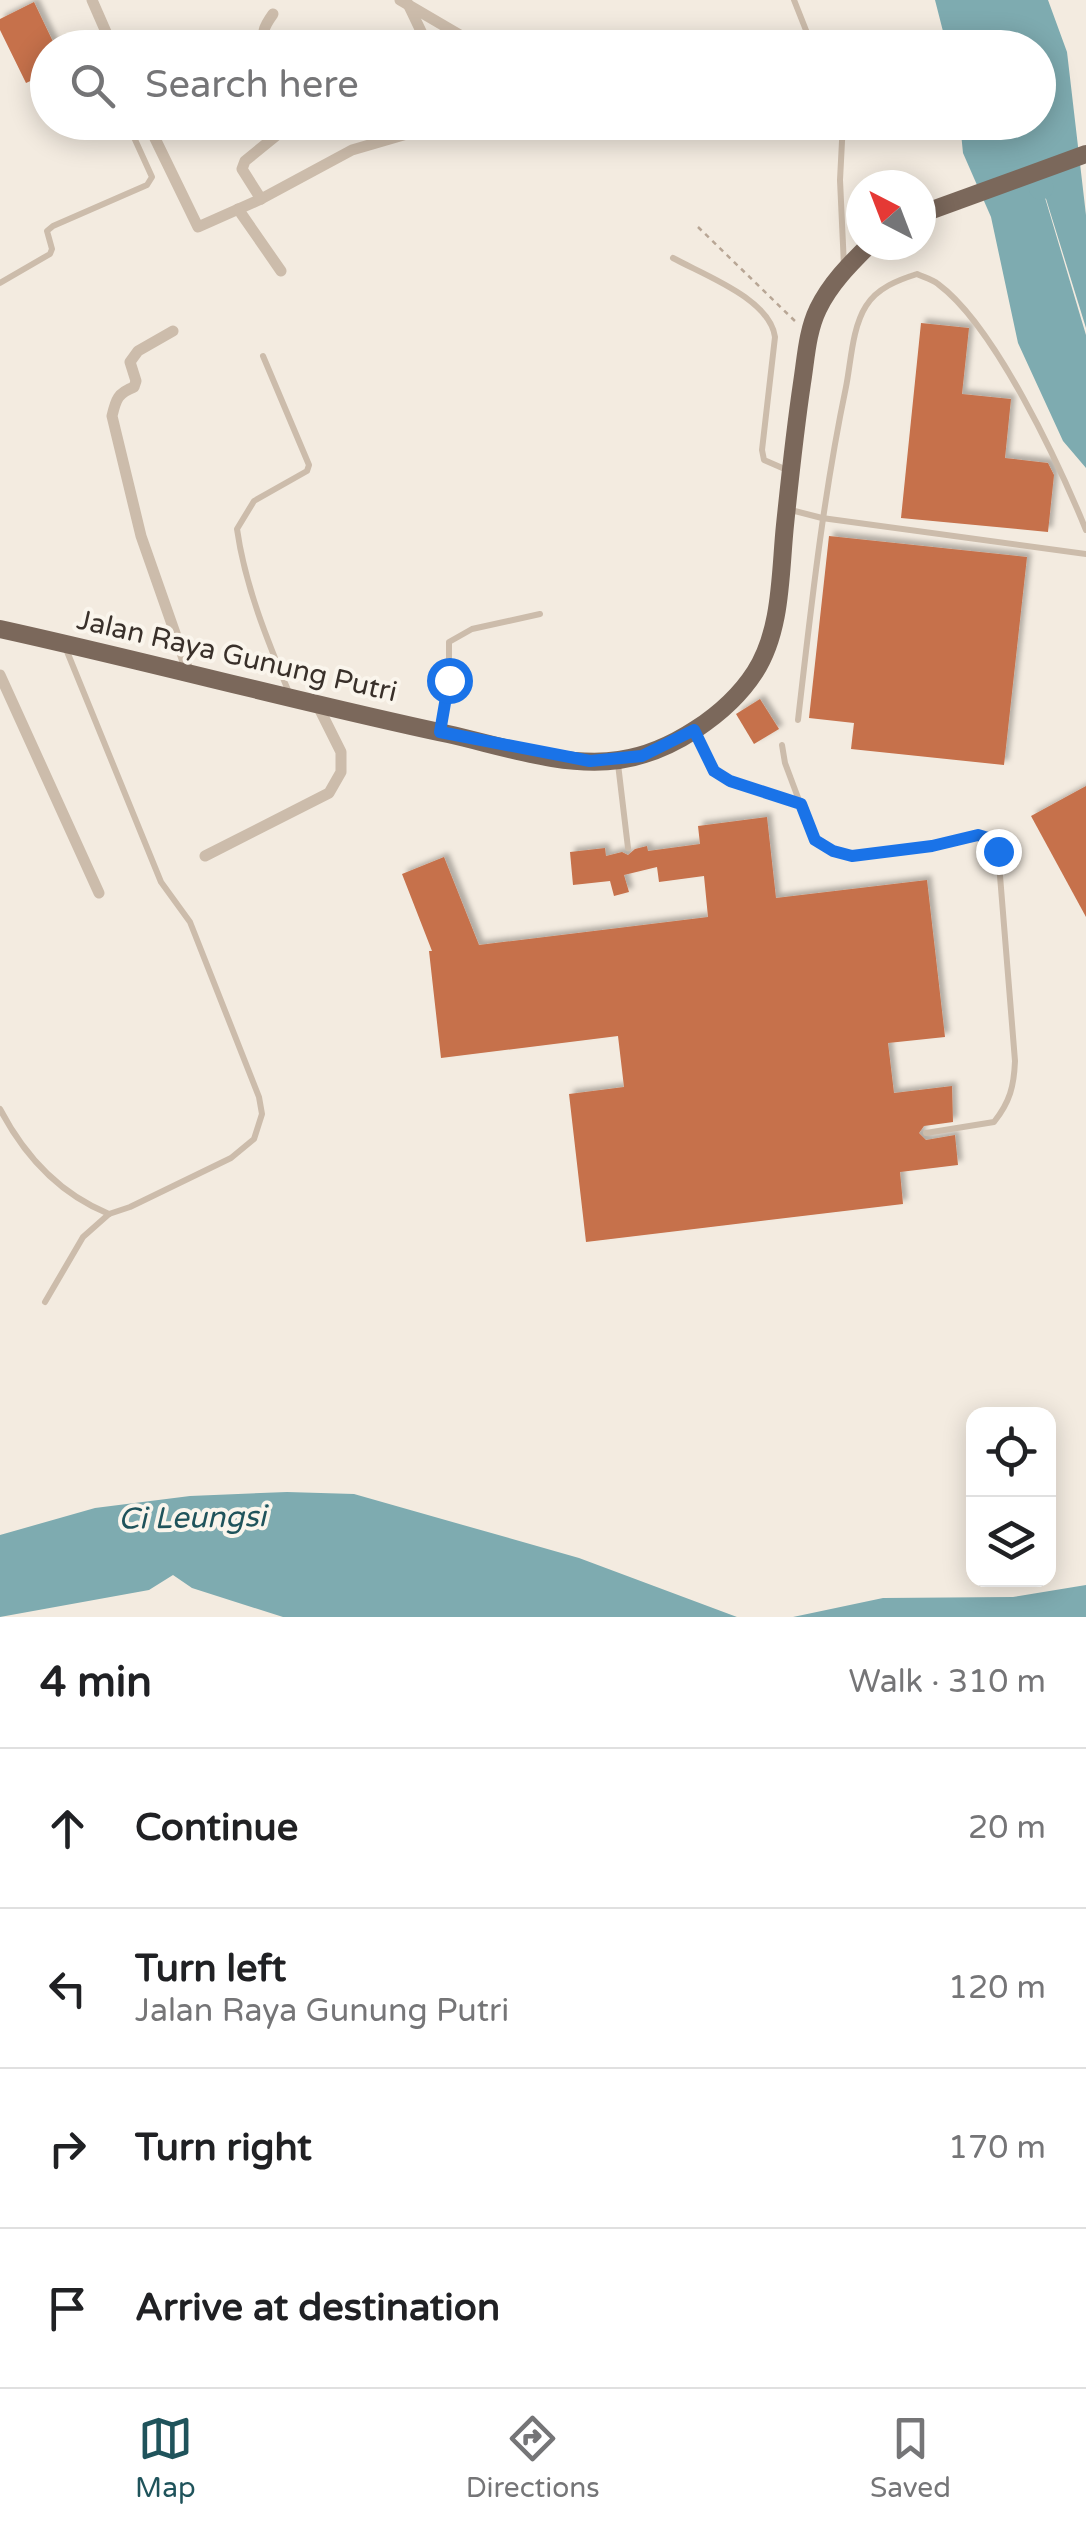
<!DOCTYPE html>
<meta charset="utf-8">
<style>
:root{--surface:#fff;--page:#f2f2f2;--text:#202124;--muted:#757577;--line:#e0e0e0;--accent:#1f535b}
body{margin:0;font-family:"Varela Round",sans-serif;background:var(--page);color:var(--text)}
.controls{position:absolute;right:30px;bottom:30px;display:grid;overflow:hidden;border-radius:20px;box-shadow:0 5px 25px #0003}
.controls button{width:90px;height:90px;display:grid;place-items:center;padding:0;border:0;border-bottom:2px solid var(--line);background:var(--surface);color:var(--text);font:50px sans-serif}
.compass{position:absolute;left:846px;top:170px;width:90px;height:90px;border-radius:50%;background:var(--surface);box-shadow:0 5px 25px #0003;rotate:318deg}
.stop{position:absolute;width:30px;height:30px;margin:-22px;border:8px solid #1a73e8;border-radius:50%;background:#fff}
.stop.end{background:#1a73e8;border-color:#fff;box-shadow:0 2px 10px #0008}
.list{margin:0;padding:0;list-style:none}
h2{display:flex;justify-content:space-between;align-items:center;height:130px;margin:0;padding:0 40px;font-size:42px}
h2 small{font-size:32px;font-weight:400;color:var(--muted)}
.list li{display:grid;grid-template-columns:65px 1fr auto;gap:30px;align-items:center;box-sizing:border-box;height:160px;padding:0 40px;border-top:2px solid var(--line)}
.list b{display:block;font-size:38px;white-space:nowrap}
.list p{margin:0;font-size:32px;white-space:nowrap;color:var(--muted)}
.list em{font-size:32px;font-style:normal;color:var(--muted)}
.icon{flex:none;width:55px;height:55px;fill:none;stroke:currentColor;stroke-width:2;stroke-linecap:round;stroke-linejoin:round}
.map{position:relative;flex:none;width:1086px;height:1617px;overflow:hidden}
.search{position:absolute;background:var(--surface);box-shadow:0 5px 25px #0003;left:30px;right:30px;top:30px;height:110px;display:flex;align-items:center;gap:25px;box-sizing:border-box;padding:0 35px;border-radius:55px;color:var(--muted);font-size:38px}
.sheet{height:770px;background:var(--surface)}
nav{display:flex;justify-content:space-around;align-items:center;box-sizing:border-box;height:140px;border-top:2px solid var(--line);background:var(--surface);font-size:28px;color:var(--muted)}
nav a{display:grid;justify-items:center;gap:5px}
nav .on{color:var(--accent)}
.map>svg:first-child{display:block}
.water{fill:#7eabb0}
.lines{fill:none;stroke-linecap:round;stroke-linejoin:round}
.river{stroke:#7eabb0;stroke-width:25}
.building{fill:#c6714b;filter:url(#shadow)}
.path{stroke:#b8a695;stroke-width:2.5;stroke-dasharray:5 5;stroke-linecap:butt}
.lane{stroke:#ccbcab;stroke-width:6}
.street{stroke:#ccbcab;stroke-width:11}
.primary{stroke:#7b685b;stroke-width:18}
.route{stroke:#1a73e8;stroke-width:12}
.labels{text-anchor:middle;dominant-baseline:central;stroke-width:8;stroke-linejoin:round;paint-order:stroke}
.street-label{font-size:28px;fill:#39302a;stroke:#faf5ec}
.water-label{font-size:30px;font-style:italic;fill:#1f535b;stroke:#faf5ec}
</style>
<div class="map">
<svg width="1086" height="1617" viewBox="0 0 1086 1617">
<defs>
<filter id="shadow"><feDropShadow dx="4.5" dy="-4.5" stdDeviation="2.5" flood-color="#0004"/></filter>
</defs>
<rect width="100%" height="100%" fill="#f3ebe0"/>
<g class="water">
<path d="M935,0H1048L1067,52L1086,215V328L1026,134L1086,335V468L1063,441L1018,343L991,217L963,153L960,123L1038,122V48L947,47Z"/>
<path d="M287,1492L354,1494L579,1558L737,1617H283L192,1588L173,1575L149,1590L0,1617V1535L95,1508L190,1496Z"/>
<path d="M1086,1585V1617H793L883,1598L1013,1597Z"/>
</g>
<g class="lines">
<path class="river" d="M1023,122L1041,187"/>
</g>
<g class="building">
<path d="M34,2L56,48H48V73L26,83L0,30V19Z"/>
<path d="M921,323L969,328L962,394L1011,399L1005,458L1048,463L1054,475L1048,532L901,518Z"/>
<path d="M829,536L1027,557L1004,765L851,749L854,723L809,718Z"/>
<path d="M760,699L779,729L754,744L736,714Z"/>
<path d="M1086,786V917L1031,816Z"/>
<path d="M767,817L776,898L927,880L945,1037L888,1043L894,1093L952,1086L953,1122L924,1126L919,1133L926,1140L955,1135L958,1165L900,1172L903,1204L586,1242L569,1094L624,1087L618,1036L441,1058L429,951H432L402,874L444,857L479,945L708,917L704,876L659,882L657,867L624,875L629,892L614,896L610,881L573,885L570,852L605,848L606,856L622,852L628,855L635,849L647,846L648,851L700,844L698,826Z"/>
</g>
<g class="lines">
<path class="path" d="M698,227L797,323"/>
<g class="lane">
<path d="M794,0L813,48"/>
<path d="M843,122L840,180L844,266"/>
<path d="M673,258C704,275 770,299 775,337L762,450L764,460L787,470"/>
<path d="M0,283L50,254L52,249L47,231L53,226L147,185L152,177L127,122"/>
<path d="M263,356L309,465L307,471L254,501L237,529C245,586 268,642 290,695"/>
<path d="M791,510L822,518L1086,554"/>
<path d="M798,720C811,608 823,497 846,387C851,362 852,328 866,306C877,288 898,280 917,274C923,277 932,279 938,284C995,326 1059,464 1086,530"/>
<path d="M441,729L449,680V642L472,629L540,614"/>
<path d="M696,735L715,771L730,781L801,804L815,839L833,851L852,856L932,846L978,835L988,838L998,851L1015,1061C1014,1086 1010,1102 994,1122L926,1133"/>
<path d="M782,745L785,763L800,803"/>
<path d="M618,764L628,848"/>
<path d="M0,1109C24,1155 60,1194 109,1214"/>
<path d="M45,1302L83,1237L109,1214L130,1207L231,1158L254,1139L262,1114L259,1097L190,922L161,882L66,649"/>
</g>
<g class="street">
<path d="M92,0L113,48"/>
<path d="M400,0L482,48"/>
<path d="M408,4L429,48"/>
<path d="M268,48C261,32 263,28 273,14"/>
<path d="M147,122L198,227L261,199L352,150L448,122"/>
<path d="M261,199L242,169L245,161L293,122"/>
<path d="M238,209L281,271"/>
<path d="M173,331L138,351L130,362L136,381L134,387C118,393 116,399 112,416L141,536L189,673"/>
<path d="M0,675L99,893"/>
<path d="M205,856L329,793L341,772V752L318,706"/>
</g>
<g class="primary">
<path d="M921,214L1086,154"/>
<path d="M0,629C150,662 298,702 448,734C502,746 564,768 619,760C670,753 728,714 755,672C782,630 780,573 785,525C790,477 795,430 802,383C806,358 807,332 818,309C830,284 849,265 869,245"/>
</g>
</g>
<g class="lines">
<path class="route" d="M449,680L440,732L590,761L642,756L694,730L714,771L730,781L801,804L815,840L833,851L852,856L932,846L978,835L988,838L998,851"/>
</g>
<g class="labels">
<g class="street-label">
<text transform="translate(237 656) rotate(13)">Jalan Raya Gunung Putri</text>
</g>
<g class="water-label">
<text transform="translate(192 1518) rotate(-1)">Ci Leungsi</text>
</g>
</g>
</svg>
<div class="controls">
<button><svg class="icon" aria-label="locate" viewBox="0 0 24 24"><circle cx="12" cy="12" r="6"/><path d="M12 2v4M12 18v4M2 12h4M18 12h4"/></svg></button>
<button><svg class="icon" aria-label="layers" viewBox="0 0 24 24"><path d="M12 4l9 5-9 5-9-5zM3 14l9 5 9-5"/></svg></button>
</div>
<svg class="compass" viewBox="-18 -18 36 36"><path d="M0-13l5 13h-10z" fill="#e53935"/><path d="M0 13l5-13h-10z" fill="#757577"/></svg>
<div class="stop" style="left:449px;top:680px"></div>
<div class="stop end" style="left:998px;top:851px"></div>
<div class="search"><svg class="icon" aria-label="search" viewBox="0 0 24 24"><circle cx="10" cy="10" r="6"/><path d="M15 15l6 6"/></svg>Search here</div>
</div>
<section class="sheet">
<h2>4 min<small>Walk · 310 m</small></h2>
<ul class="list">
<li><svg class="icon" aria-label="ahead" viewBox="0 0 24 24"><path d="M12 20V5M6 11l6-6 6 6"/></svg><div><b>Continue</b></div><em>20 m</em></li>
<li><svg class="icon" aria-label="left" viewBox="0 0 24 24"><path d="M17 20v-9H6M10 6l-5 5 5 5"/></svg><div><b>Turn left</b><p>Jalan Raya Gunung Putri</p></div><em>120 m</em></li>
<li><svg class="icon" aria-label="right" viewBox="0 0 24 24"><path d="M7 20v-9h11M14 6l5 5-5 5"/></svg><div><b>Turn right</b></div><em>170 m</em></li>
<li><svg class="icon" aria-label="arrive" viewBox="0 0 24 24"><path d="M6 21V4h12l-3 4 3 4H6"/></svg><div><b>Arrive at destination</b></div></li>
</ul>
</section>
<nav>
<a class="on"><svg class="icon" aria-label="map" viewBox="0 0 24 24"><path d="M3 6l6-2 6 2 6-2v14l-6 2-6-2-6 2zM9 4v14M15 6v14"/></svg>Map</a>
<a><svg class="icon" aria-label="directions" viewBox="0 0 24 24"><path d="M12 3l9 9-9 9-9-9zM9 14v-3h6M13 9l2 2-2 2"/></svg>Directions</a>
<a><svg class="icon" aria-label="saved" viewBox="0 0 24 24"><path d="M7 4h10v16l-5-4-5 4z"/></svg>Saved</a>
</nav>
